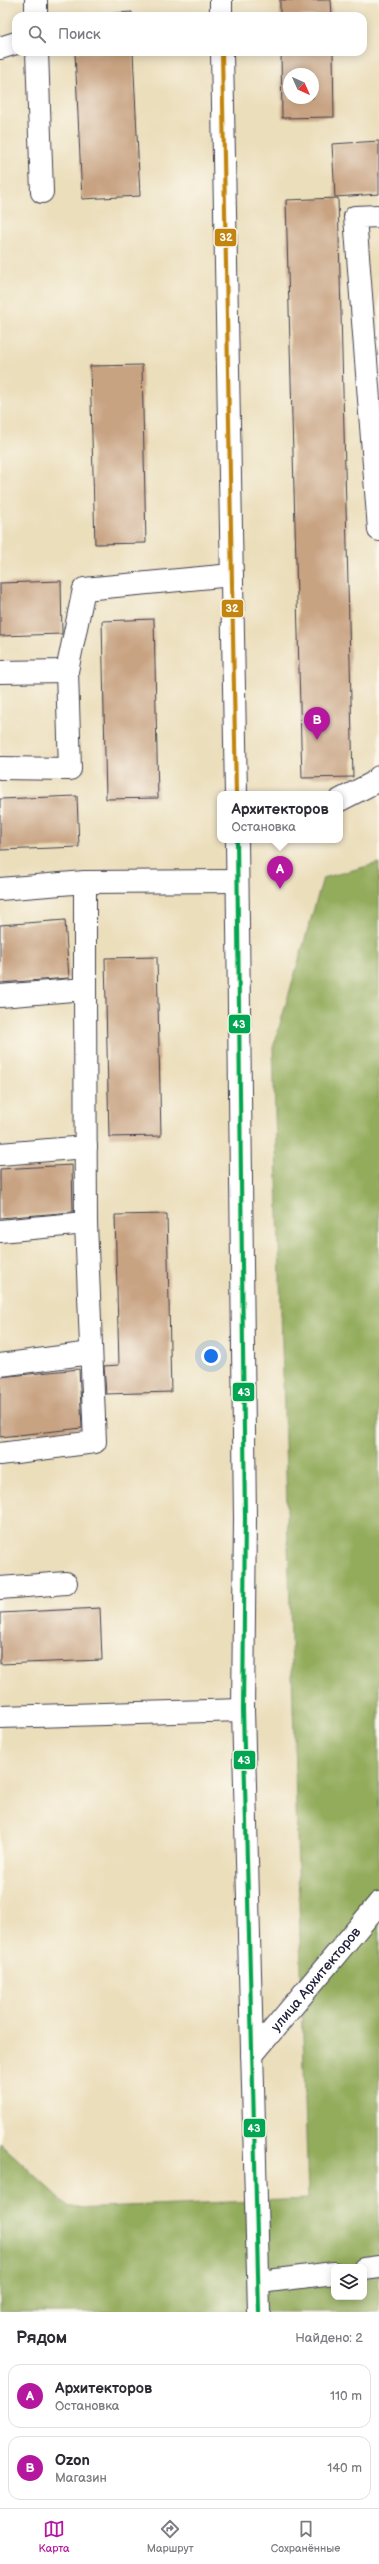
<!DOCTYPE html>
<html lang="ru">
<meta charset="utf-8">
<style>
:root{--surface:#fff;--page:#f7f7f7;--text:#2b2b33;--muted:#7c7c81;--line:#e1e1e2;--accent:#b5179e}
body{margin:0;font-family:"Balsamiq Sans",sans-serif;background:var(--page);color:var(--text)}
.controls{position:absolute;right:12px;bottom:12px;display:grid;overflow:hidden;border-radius:8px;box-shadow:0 2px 10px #0003}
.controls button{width:36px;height:36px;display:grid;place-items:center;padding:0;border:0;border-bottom:1px solid var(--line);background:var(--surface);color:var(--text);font:20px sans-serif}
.compass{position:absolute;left:283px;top:68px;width:36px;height:36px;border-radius:50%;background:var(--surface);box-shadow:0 2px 10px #0003;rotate:135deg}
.you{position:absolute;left:211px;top:1356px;width:14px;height:14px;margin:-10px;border:3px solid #fff;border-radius:50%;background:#1a73e8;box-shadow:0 0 0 6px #1a73e833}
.badge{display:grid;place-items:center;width:26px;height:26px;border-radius:50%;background:var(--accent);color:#fff;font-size:13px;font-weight:700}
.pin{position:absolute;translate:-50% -33px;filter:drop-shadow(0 1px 2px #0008)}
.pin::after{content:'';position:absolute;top:21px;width:14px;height:12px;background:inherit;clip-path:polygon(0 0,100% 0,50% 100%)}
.popup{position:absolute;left:217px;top:791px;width:126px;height:52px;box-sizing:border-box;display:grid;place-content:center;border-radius:8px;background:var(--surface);filter:drop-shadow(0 1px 3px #0005);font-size:13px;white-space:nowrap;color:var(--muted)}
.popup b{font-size:15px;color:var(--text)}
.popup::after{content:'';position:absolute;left:50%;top:100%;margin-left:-8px;border:8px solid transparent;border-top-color:var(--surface)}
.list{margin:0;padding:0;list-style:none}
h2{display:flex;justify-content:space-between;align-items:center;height:52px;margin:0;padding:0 16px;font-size:17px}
h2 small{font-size:13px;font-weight:400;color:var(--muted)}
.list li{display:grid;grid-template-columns:26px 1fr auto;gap:12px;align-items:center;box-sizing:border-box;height:64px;margin:0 8px 8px;padding:0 8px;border:1px solid var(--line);border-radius:12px}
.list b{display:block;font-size:15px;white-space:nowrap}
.list p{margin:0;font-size:13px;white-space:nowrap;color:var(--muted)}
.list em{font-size:13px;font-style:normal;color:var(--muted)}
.icon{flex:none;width:22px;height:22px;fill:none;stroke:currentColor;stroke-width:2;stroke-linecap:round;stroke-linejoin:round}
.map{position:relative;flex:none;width:379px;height:2312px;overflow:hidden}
.search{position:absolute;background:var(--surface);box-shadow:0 2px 10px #0003;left:12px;right:12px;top:12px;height:44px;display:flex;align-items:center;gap:10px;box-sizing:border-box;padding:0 14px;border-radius:12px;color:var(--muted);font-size:15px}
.sheet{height:196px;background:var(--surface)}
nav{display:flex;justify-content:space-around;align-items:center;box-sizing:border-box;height:56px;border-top:1px solid var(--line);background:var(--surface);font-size:11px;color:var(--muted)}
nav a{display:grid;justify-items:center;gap:2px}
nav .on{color:var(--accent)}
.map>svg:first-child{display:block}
.forest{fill:#93ac5c;stroke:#5a674c;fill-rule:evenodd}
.building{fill:#c8a382;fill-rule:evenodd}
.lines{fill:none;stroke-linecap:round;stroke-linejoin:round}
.minor-casing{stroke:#403e4e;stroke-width:24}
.minor{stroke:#fff;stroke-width:22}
.bus-1-casing{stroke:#fbf7ec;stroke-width:7}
.bus-2-casing{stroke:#fbf7ec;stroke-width:7}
.bus-1{stroke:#00a651;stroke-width:4}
.bus-2{stroke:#c2850f;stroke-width:4}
.labels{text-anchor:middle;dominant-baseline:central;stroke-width:3.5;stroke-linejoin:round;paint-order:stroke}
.street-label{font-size:14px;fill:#22223b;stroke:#fbf7ec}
.line-badge{stroke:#fbf7ec;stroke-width:1.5}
.badge-label{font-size:11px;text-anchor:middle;font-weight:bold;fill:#fff}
</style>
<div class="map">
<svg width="379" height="2312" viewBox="0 0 379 2312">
<rect width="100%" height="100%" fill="#fbf7ec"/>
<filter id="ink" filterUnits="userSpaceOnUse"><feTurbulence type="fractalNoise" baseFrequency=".025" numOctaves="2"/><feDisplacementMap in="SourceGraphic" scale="8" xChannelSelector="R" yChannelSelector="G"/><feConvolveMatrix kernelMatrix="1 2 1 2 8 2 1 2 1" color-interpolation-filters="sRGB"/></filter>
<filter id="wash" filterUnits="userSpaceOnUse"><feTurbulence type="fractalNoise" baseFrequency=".012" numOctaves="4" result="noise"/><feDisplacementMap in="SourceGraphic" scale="16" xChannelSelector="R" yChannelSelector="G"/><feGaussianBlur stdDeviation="0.9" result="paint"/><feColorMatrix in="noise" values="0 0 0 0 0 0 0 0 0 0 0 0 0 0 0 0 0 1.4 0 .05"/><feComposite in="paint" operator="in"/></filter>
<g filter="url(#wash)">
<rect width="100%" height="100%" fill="#ebdebb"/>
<path class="forest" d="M379,863V2312H0V2143L71,2208L308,2199L273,1048L323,878ZM334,2267H364V2297H334Z"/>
<g id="blocks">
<g class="building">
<path d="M280,0H331L332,16H280Z"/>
<path d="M132,12V16H75Z"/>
<path d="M75,52H133L140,196L82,199Z"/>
<path d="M281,52H333L334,117L282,118ZM289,74H313V98H289Z"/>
<path d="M379,141V194L335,197L332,144Z"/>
<path d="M338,198L353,777L302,778L286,200Z"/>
<path d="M142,365L146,543L95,544L90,366Z"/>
<path d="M61,581L62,634L0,636V583Z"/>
<path d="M154,619L158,798L106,799L102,621Z"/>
<path d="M77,796L79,847L0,850V799Z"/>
<path d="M65,920L69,978L0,983V925Z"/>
<path d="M157,957L161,1136L109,1137L105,958Z"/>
<path d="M72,1165L73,1212L0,1218V1169Z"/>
<path d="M167,1214L171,1392L106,1394L104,1366L119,1365L115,1215Z"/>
<path d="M79,1369L82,1428L0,1437V1377Z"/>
<path d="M100,1608L102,1660L0,1664V1613Z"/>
</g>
</g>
</g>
<g filter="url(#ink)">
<use href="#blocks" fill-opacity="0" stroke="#403e4e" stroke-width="1"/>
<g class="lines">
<defs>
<g id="minor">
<path d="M36,0V16"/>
<path d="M221,0V16"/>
<path d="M0,48L16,43"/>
<path d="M37,52L42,192"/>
<path d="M222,52L236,794"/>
<path d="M379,216L355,217L379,530"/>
<path d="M0,672L67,671"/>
<path d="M0,768L70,769L67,671L84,589L232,575"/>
<path d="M340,800L373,783L379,777"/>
<path d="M237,840L245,1518L243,1710L259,2312"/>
<path d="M85,882V989"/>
<path d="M0,889L85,882L236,881"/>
<path d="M0,996L85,989L86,1223L95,1442L0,1454"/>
<path d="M0,1154L86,1147"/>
<path d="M0,1231L86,1223"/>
<path d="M0,1365L91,1353"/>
<path d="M0,1588L66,1583"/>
<path d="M0,1717L243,1710"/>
<path id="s1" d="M252,2055L379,1903"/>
<path d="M364,2269L379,2267"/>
<path d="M260,2282L334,2273"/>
</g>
</defs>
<use href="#minor" class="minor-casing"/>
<use href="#minor" class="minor"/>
<defs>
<path id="bus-1" d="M237,840L245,1518L243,1710L259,2312"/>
<path id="bus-2" d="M222,52L236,794"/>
</defs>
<use href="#bus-1" class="bus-1-casing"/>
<use href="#bus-2" class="bus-2-casing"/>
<use href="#bus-1" class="bus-1"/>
<use href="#bus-2" class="bus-2"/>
</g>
</g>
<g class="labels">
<g class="street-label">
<text stroke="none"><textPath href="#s1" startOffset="99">улица Архитекторов</textPath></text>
</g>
</g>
<g class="line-badge">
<rect x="214" y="228" width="23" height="19" rx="4" fill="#c2850f"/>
<rect x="221" y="599" width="23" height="19" rx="4" fill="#c2850f"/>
<rect x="228" y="1014" width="23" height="20" rx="4" fill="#00a651"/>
<rect x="232" y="1382" width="23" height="20" rx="4" fill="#00a651"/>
<rect x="233" y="1750" width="23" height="20" rx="4" fill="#00a651"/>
<rect x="243" y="2118" width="23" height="20" rx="4" fill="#00a651"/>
</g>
<g class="badge-label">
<text x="226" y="241">32</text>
<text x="232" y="612">32</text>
<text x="239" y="1028">43</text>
<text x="244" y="1396">43</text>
<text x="244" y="1764">43</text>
<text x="254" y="2132">43</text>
</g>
</svg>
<div class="controls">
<button><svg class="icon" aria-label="layers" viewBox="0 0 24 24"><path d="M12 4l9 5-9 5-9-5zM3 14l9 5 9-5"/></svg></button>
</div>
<svg class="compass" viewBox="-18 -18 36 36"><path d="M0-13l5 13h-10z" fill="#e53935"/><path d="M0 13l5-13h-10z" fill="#7c7c81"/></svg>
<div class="you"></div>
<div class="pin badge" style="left:280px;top:889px">A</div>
<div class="popup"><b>Архитекторов</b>Остановка</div>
<div class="pin badge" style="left:317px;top:740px">B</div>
<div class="search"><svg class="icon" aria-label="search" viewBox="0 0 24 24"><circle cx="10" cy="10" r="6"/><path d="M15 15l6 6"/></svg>Поиск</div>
</div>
<section class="sheet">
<h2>Рядом<small>Найдено: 2</small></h2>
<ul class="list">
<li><span class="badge">A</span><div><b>Архитекторов</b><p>Остановка</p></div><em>110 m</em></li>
<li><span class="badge">B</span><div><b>Ozon</b><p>Магазин</p></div><em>140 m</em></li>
</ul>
</section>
<nav>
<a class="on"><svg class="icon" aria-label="map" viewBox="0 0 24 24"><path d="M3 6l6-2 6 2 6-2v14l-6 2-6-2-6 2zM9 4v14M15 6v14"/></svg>Карта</a>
<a><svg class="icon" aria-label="directions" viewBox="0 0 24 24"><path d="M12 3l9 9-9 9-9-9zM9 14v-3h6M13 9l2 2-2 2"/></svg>Маршрут</a>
<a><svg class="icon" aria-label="saved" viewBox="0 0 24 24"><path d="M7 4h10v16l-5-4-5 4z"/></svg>Сохранённые</a>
</nav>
